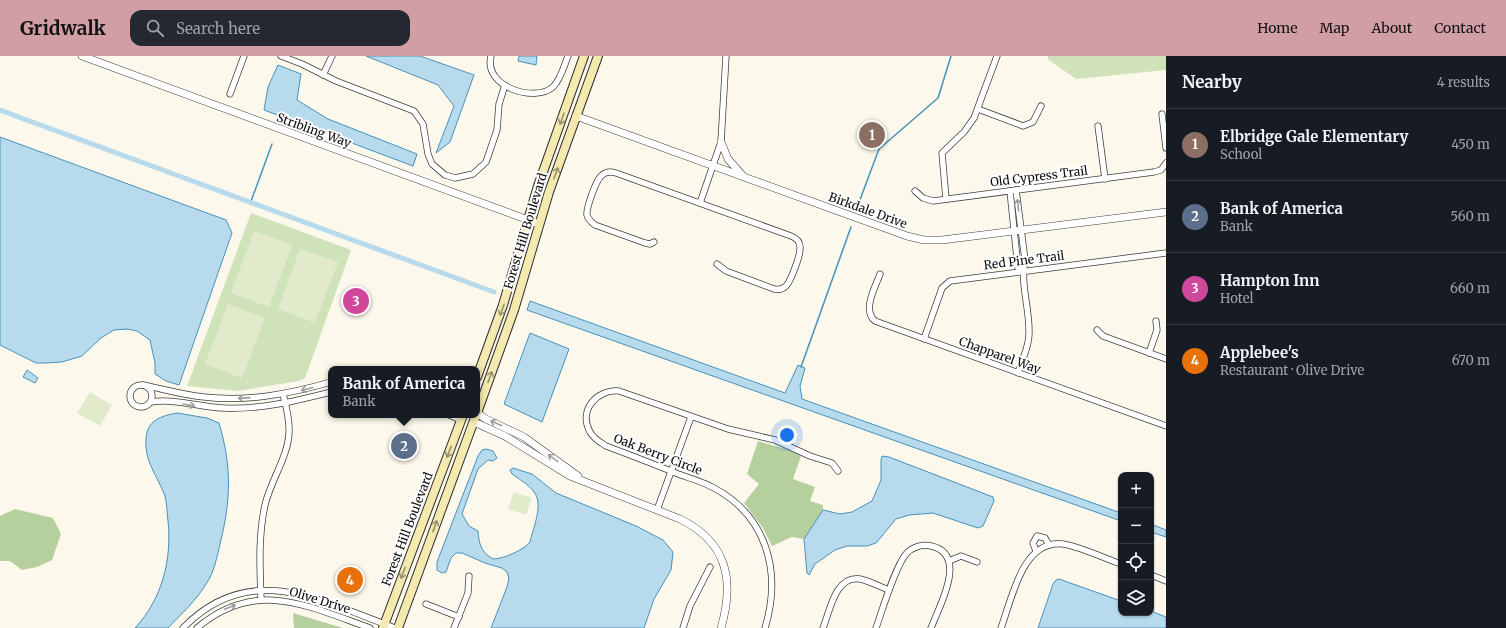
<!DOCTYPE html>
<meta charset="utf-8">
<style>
:root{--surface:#171b24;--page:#242831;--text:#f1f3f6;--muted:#9ea1a6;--line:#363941;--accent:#d09ea4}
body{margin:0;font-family:Merriweather,serif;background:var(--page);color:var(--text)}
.controls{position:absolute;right:12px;bottom:12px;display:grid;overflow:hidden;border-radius:8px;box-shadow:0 1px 3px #0004}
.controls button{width:36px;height:36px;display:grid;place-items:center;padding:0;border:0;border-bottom:1px solid var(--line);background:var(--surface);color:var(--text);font:20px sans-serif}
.you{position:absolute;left:787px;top:379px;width:14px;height:14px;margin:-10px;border:3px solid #fff;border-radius:50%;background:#1a73e8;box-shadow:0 0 0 6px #1a73e833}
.badge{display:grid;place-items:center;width:26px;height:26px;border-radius:50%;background:var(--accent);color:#fff;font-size:13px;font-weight:700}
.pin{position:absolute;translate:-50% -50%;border:2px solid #fff;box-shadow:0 1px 4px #0006}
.popup{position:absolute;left:328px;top:310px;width:152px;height:52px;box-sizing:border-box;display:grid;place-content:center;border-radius:8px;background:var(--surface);filter:drop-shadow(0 1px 3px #0005);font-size:13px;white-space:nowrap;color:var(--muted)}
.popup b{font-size:15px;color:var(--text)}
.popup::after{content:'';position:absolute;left:50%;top:100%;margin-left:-8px;border:8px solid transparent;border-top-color:var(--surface)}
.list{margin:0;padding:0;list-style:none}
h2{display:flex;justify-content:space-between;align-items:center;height:52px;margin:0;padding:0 16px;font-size:17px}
h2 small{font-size:13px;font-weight:400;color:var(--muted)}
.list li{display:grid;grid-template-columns:26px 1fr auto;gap:12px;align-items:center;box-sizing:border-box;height:72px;padding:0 16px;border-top:1px solid var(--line)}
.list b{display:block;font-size:15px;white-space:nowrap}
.list p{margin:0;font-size:13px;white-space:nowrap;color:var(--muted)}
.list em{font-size:13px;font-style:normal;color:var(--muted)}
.icon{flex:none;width:22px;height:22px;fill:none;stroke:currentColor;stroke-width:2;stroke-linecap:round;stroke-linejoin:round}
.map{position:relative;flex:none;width:1166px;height:572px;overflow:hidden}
header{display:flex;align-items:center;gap:24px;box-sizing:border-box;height:56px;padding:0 20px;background:var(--accent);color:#111}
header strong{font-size:19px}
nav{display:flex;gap:22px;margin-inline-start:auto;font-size:14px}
.search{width:280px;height:36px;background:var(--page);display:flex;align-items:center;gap:10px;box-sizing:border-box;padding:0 14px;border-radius:12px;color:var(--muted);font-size:15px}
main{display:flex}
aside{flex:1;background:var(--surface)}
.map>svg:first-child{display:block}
.green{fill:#d0e2ba}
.forest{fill:#b5d09c}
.pitch{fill:#e1eacb}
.water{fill:#b7dbed;stroke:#4891ba}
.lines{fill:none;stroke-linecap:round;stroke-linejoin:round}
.stream{stroke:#4891ba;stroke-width:1.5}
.canal{stroke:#b7dbed;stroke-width:5}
.minor-casing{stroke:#3e3e3e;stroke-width:7}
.tertiary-casing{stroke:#3e3e3e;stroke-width:8}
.secondary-casing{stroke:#2d2d2d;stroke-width:10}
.minor{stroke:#fff;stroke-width:5.5}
.tertiary{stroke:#fff;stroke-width:7}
.secondary{stroke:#f4eaaf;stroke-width:8}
.oneway{stroke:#97916d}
.oneway2{stroke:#9d9d9d}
.labels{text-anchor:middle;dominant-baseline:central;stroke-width:4;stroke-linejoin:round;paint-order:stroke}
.street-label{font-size:12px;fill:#0b0b0b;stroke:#fff}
</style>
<header>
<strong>Gridwalk</strong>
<div class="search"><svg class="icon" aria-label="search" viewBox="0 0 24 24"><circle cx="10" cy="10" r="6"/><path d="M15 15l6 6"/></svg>Search here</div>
<nav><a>Home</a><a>Map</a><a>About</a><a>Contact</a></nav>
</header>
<main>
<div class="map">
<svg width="1166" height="572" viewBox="0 0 1166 572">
<rect width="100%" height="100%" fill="#fcf8ec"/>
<g class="green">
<path d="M1047,0H1166V14L1076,23L1049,4Z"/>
<path d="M251,157L351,194L305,322L299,325L237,335L187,330Z"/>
</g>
<g class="forest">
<path d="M758,385L789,394L801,400L793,423L815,431L810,445L823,449V454L804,483L792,481L772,490L763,472L744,447L759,428L747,418Z"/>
<path d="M15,453L53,462L61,478L52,504L37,511L22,514L10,505H0V460Z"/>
<path d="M293,557L343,572H294Z"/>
</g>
<g class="pitch">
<path d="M254,175L292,189L269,251L231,237Z"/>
<path d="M300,193L338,206L315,267L278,253Z"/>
<path d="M228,248L265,262L242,322L205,308Z"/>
<path d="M90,336L112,349L100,370L77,357Z"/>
<path d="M514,436L532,442L526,459L508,453Z"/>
</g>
<g class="water">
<path d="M366,0H420L474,19L450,86L436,97L454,50L438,29Z"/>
<path d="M519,0H537L536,9L518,5Z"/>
<path d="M278,9L301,18L297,44L328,63L417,98L413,110L264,54L268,31Z"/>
<path d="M0,81L226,164L232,177L179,329L166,325L155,318V307L150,284L137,275L127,273L114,274L101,282L82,300L62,306L46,307H36L0,289Z"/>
<path d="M530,245L785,337L798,309L805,312L800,330L802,343L1121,457V465L527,254Z"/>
<path d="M530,277L569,293L542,366L504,348Z"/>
<path d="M27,314L38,322L35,327L23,321Z"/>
<path d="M177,357L207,362L219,367C232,411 231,444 220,488C217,501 214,517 206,528C196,545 181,558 168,572H135C162,543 172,504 168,465C167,457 167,448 165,440C158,421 144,405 146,383C147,364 161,360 177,357Z"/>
<path d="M486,393L493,395L497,402L493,405L488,404L478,413L462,458L469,470L478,475C479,488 481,496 493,503C503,503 524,494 530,486C533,472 544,448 534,436C529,429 519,423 512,418L510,414L513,412L532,418L556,437L636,470L663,484L673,496L671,514L654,543L644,572H491L507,531L509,522L507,516L502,512L485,507L462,497H456L451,502L446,516L442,517L437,514V506L478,400L482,394Z"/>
<path d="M882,400L889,401L993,441L994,445L983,470L978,472L933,457L909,459L896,463L876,487L867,490H847L835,494L815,508L809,519L807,517L804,483L823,454L840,458L852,456L872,445L881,424V404Z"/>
<path d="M1151,468L1166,474V481L1151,476Z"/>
<path d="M1059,523L1121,545V557H1151V555L1166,561V572H1038L1053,528L1056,524Z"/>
</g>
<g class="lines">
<g class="stream">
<path d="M250,148L272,88"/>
<path d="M858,149L879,93L938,42L951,0"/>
<path d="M801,311L851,171"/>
</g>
<path class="canal" d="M0,54L494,236"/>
<defs>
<g id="minor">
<path d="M281,0L302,8L336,25L414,55L423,68L428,98L432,108L445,119L455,122L473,118L486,106L497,74L499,48L505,29"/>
<path d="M491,0C483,31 535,47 553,31C561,23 564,10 568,0"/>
<path d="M323,19L332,0"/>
<path d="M230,38L244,0"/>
<path d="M978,53L1023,70L1033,66L1041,50"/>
<path d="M1162,58L1166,92"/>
<path d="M1098,70L1105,123"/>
<path d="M1016,134L1025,204C1020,229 1030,253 1029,278C1029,291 1022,304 1018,317"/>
<path d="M915,135L923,142L933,145L1154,116L1161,114L1166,107"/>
<path d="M1010,135L1018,212L1023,216"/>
<path d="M946,143L942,97L964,76L974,62L997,0"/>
<path d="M700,147L721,86L726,0"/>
<path d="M654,186L650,188L645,187L595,169C591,166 588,163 587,159C586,152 596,125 601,120C605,116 610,115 616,117L791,180C796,182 800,186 800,191C801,198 791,225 786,230C783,233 779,234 774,233L726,215L717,208"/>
<path d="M880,218C875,232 862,254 875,265L1166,370"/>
<path d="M1097,274L1103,280L1166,303"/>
<path d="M924,283L942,232L950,225L1166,197"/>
<path d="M1149,297L1157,274L1156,265"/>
<circle cx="141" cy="340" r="11"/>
<path d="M143,329C163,333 183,339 204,341C247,346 289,338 331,326"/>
<path d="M151,346C174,342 199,351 223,352C260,354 295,345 331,336"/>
<path d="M449,359L461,364"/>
<path d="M657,454L691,361"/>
<path d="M1036,495L1033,487L1037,480L1045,482L1049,489"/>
<path d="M949,505L961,500L977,506"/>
<path d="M1151,519L1166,525"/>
<path d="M261,544C260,512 258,481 265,449C270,426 288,401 289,377C290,364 286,350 283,338"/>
<path d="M426,548L459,561"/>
<path d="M183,572C250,503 321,545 395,572"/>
<path d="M197,572C256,522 307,550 370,572"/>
<path d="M454,572L468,537L469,520"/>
<path d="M683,572L690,550L710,511"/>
<path d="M765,572C782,516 767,459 712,431C701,425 689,422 678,418C654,408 630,399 606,390C600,386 594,383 590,376C578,354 597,333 619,335L728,373L775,384L810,400L832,407L838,415"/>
<path d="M823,572C830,555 835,519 860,523C870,525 880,531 889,534"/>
<path d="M876,572C882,555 895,511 906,498C912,491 922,488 931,490C969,498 939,551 931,572"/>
<path d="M1001,572C1012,543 1022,483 1063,488C1082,491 1103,502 1121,508"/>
</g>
<g id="tertiary">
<path d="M82,0L539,168"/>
<path d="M576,60L907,180L924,184H942L1166,156"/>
<path d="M721,86L728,103L743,120"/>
<path d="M477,357L486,363L524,381L578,420"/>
<path d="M474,366L505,380L570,420L680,463C727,486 735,524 721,572"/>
</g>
<g id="secondary">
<path d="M477,321L503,249L538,130L584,0"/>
<path d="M477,357L514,254L549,136L598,0"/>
<path d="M383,572L463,359"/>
<path d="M398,572L476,359"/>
</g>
</defs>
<use href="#minor" class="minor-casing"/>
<use href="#tertiary" class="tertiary-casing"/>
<use href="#secondary" class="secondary-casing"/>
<use href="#minor" class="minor"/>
<use href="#tertiary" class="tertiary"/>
<use href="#secondary" class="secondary"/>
</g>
<defs><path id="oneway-shaft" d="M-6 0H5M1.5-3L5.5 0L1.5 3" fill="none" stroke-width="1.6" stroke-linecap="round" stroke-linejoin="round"/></defs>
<g class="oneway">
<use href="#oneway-shaft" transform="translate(562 63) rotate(109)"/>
<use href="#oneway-shaft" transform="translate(556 117) rotate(-70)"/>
<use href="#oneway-shaft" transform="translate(502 254) rotate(110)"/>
<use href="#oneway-shaft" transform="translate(490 321) rotate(-70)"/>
<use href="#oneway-shaft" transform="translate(449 396) rotate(111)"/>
<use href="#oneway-shaft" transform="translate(435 470) rotate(-70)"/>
<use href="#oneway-shaft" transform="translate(403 517) rotate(111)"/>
</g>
<g class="oneway2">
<use href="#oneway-shaft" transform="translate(1018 149) rotate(-97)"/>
<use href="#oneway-shaft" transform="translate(307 333) rotate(166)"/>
<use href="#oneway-shaft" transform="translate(244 342) rotate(176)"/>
<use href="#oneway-shaft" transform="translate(189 349) rotate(10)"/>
<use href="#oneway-shaft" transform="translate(496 367) rotate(-156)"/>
<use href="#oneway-shaft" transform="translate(553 402) rotate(-144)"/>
<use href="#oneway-shaft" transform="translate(230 551) rotate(-21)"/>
</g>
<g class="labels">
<g class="street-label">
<text transform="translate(314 74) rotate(20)">Stribling Way</text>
<text transform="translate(1039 120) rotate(-7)">Old Cypress Trail</text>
<text transform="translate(868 154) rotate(20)">Birkdale Drive</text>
<text transform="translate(525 175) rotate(-73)">Forest Hill Boulevard</text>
<text transform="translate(1024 204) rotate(-7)">Red Pine Trail</text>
<text transform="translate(1000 299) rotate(20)">Chapparel Way</text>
<text transform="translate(658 398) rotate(21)">Oak Berry Circle</text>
<text transform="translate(407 473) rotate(-69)">Forest Hill Boulevard</text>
<text transform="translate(320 544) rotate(17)">Olive Drive</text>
</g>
</g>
</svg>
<div class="controls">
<button>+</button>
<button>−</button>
<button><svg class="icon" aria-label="locate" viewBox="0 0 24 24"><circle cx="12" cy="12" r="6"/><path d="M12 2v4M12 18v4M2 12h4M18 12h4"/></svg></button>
<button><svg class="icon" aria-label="layers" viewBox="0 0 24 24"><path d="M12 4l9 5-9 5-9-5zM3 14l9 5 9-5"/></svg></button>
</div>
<div class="you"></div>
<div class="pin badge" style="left:872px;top:79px;background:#8d6e63">1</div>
<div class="pin badge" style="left:404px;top:390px;background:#5c6f8a">2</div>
<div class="popup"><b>Bank of America</b>Bank</div>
<div class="pin badge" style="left:356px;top:245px;background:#d1479c">3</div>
<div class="pin badge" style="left:350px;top:524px;background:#e8710a">4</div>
</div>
<aside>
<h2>Nearby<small>4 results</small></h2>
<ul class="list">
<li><span class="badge" style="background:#8d6e63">1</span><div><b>Elbridge Gale Elementary</b><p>School</p></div><em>450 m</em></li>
<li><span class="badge" style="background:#5c6f8a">2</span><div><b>Bank of America</b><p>Bank</p></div><em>560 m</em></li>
<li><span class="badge" style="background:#d1479c">3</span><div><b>Hampton Inn</b><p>Hotel</p></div><em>660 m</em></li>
<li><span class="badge" style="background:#e8710a">4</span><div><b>Applebee's</b><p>Restaurant · Olive Drive</p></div><em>670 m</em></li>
</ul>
</aside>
</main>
